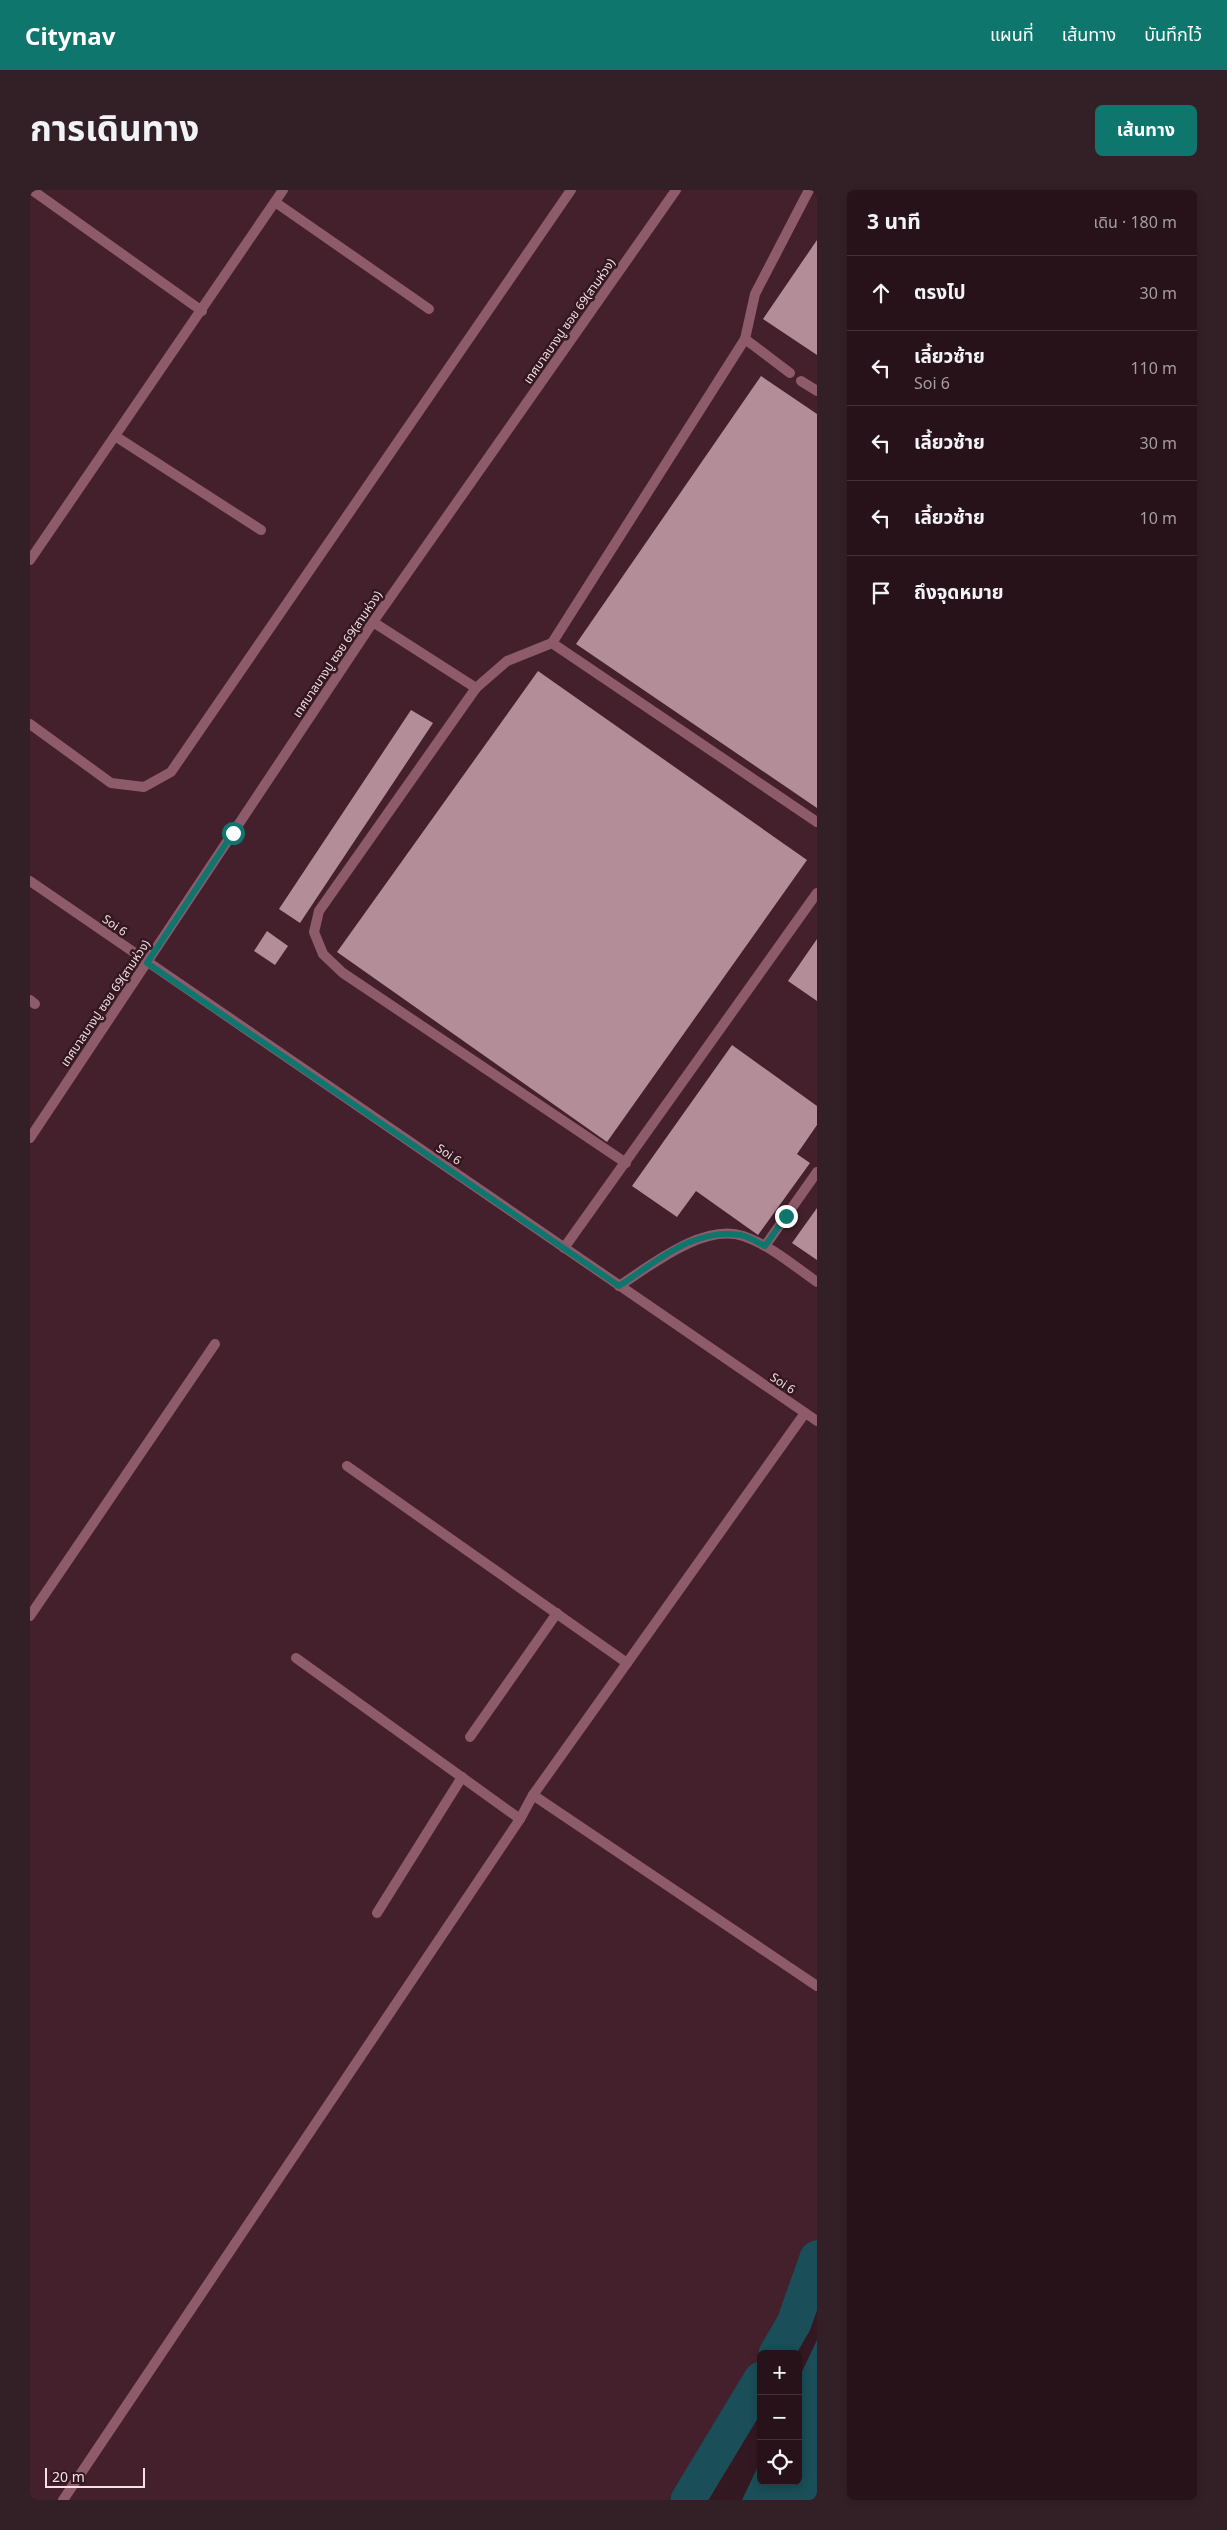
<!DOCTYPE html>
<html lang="th">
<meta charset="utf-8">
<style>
:root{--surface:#271219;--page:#332026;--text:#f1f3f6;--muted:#a49ea2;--line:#433238;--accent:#0f766e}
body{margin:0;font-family:"Noto Sans","Noto Sans Thai",sans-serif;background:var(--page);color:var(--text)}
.controls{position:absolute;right:15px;bottom:15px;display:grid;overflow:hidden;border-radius:8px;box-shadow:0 2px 8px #0003}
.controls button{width:45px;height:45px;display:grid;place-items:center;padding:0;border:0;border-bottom:1px solid var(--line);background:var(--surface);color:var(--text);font:25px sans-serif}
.scale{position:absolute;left:15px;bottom:12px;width:100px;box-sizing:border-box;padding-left:5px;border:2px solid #f4e0e5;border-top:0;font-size:14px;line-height:18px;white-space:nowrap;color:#f4e0e5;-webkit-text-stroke:4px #341821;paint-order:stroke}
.stop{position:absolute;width:15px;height:15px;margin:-11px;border:4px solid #0f766e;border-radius:50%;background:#fff}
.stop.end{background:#0f766e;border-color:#fff;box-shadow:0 1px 5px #0008}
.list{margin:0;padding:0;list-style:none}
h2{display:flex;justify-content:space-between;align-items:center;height:65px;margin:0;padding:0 20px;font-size:21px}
h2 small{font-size:16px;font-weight:400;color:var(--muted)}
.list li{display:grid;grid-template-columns:32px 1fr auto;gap:15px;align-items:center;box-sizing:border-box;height:75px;padding:0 20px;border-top:1px solid var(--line)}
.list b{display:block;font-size:19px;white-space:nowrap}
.list p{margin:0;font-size:16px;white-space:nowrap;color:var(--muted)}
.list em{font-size:16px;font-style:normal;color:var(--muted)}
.icon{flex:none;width:28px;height:28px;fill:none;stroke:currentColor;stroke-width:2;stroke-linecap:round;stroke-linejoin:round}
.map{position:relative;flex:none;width:787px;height:2310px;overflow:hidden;border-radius:8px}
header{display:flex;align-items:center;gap:30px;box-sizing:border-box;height:70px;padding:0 25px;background:var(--accent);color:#fff}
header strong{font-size:24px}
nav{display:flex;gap:28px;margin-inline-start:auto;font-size:18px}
.intro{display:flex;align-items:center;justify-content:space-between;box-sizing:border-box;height:120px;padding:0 30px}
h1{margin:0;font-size:35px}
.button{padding:12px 22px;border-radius:8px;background:var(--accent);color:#fff;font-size:18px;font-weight:700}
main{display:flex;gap:30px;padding:0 30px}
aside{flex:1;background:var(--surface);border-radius:8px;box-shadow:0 2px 8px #0003}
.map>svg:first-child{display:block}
.built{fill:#43202c}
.water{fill:#1a4e58}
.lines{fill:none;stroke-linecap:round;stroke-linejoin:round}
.canal{stroke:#1a4e58;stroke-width:35}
.building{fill:#b38e98}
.service{stroke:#8d5b6a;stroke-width:10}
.minor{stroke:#8d5b6a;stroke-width:10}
.tertiary{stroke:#8d5b6a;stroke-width:10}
.route{stroke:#0f766e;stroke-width:6}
.labels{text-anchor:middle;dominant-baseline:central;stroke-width:5;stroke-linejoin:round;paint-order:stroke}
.street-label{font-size:12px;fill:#f4e0e5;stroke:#341821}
</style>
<header>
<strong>Citynav</strong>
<nav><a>แผนที่</a><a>เส้นทาง</a><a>บันทึกไว้</a></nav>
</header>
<div class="intro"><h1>การเดินทาง</h1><a class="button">เส้นทาง</a></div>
<main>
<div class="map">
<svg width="787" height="2310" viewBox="0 0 787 2310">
<rect width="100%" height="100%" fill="#341821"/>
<path class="built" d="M0,0H787V2056L741,2164H731V2187L676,2310H0Z"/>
<path class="water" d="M787,2150V2310H712L731,2270V2291H768V2190Z"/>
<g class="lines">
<g class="canal">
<path d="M746,2164L764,2133L787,2068"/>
<path d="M658,2310L731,2189"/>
</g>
</g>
<g class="building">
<path d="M787,50V165L733,129Z"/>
<path d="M731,186L787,224V618L546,454Z"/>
<path d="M508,481L777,670L577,952L307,762Z"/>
<path d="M381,520L403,533L270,733L249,719Z"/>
<path d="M237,741L258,756L245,775L224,761Z"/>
<path d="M787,749V811L758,791Z"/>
<path d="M702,855L787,916V935L767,964L780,973L728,1045L666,1001L647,1027L602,996Z"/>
<path d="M787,1018V1070L762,1053Z"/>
</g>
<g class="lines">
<g class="service">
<path d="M2,0L172,121"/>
<path d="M245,12L399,119"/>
<path d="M715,149L725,104L779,0"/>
<path d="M771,191L787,201"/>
<path d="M85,246L231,340"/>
<path d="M0,370L253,0"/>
<path d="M343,432L446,498L477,471L522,453L787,632"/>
<path d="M522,453L715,149L760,183"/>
<path d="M446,498L289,721L284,742L293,764L313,783L596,973"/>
<path d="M0,534L81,593L114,597L141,582L541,0"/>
<path d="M0,810L5,814"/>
<path d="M735,1056L787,982"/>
<path d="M534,1058L787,703"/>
<path d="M589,1096C620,1076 673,1033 713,1046C740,1055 764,1076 787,1092"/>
<path d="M317,1276L597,1473"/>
<path d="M0,1426L185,1154"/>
<path d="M266,1468L490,1629"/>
<path d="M440,1547L527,1423"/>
<path d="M503,1605L787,1796"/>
<path d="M347,1723L432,1587"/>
<path d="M33,2310L490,1629L503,1605L775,1223"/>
</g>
<path class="minor" d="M0,691L787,1231"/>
<path class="tertiary" d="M0,948L343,432L646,0"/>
</g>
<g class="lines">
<path class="route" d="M203,643L117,773L589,1096C625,1073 664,1037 710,1045C718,1046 727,1052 735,1056L756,1026"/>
</g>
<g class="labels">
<g class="street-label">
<text transform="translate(539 131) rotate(-55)">เทศบาลบางปู ซอย 69(สามห่วง)</text>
<text transform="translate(307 464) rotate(-56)">เทศบาลบางปู ซอย 69(สามห่วง)</text>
<text transform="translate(85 735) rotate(35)">Soi 6</text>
<text transform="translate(75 813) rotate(-56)">เทศบาลบางปู ซอย 69(สามห่วง)</text>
<text transform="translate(419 964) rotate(34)">Soi 6</text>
<text transform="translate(753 1193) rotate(34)">Soi 6</text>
</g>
</g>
</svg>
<div class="controls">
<button>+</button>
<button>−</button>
<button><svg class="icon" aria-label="locate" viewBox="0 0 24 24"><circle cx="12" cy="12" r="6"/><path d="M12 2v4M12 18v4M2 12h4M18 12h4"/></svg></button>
</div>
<div class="scale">20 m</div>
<div class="stop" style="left:203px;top:643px"></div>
<div class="stop end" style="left:756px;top:1026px"></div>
</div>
<aside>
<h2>3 นาที<small>เดิน · 180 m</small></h2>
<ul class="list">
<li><svg class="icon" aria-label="ahead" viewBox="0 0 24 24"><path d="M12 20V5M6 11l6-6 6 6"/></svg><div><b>ตรงไป</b></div><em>30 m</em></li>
<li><svg class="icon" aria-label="left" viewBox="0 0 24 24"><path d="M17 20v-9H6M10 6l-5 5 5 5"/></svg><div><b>เลี้ยวซ้าย</b><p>Soi 6</p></div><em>110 m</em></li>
<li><svg class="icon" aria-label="left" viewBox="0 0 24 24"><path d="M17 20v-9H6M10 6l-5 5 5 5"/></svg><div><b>เลี้ยวซ้าย</b></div><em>30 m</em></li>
<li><svg class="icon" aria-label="left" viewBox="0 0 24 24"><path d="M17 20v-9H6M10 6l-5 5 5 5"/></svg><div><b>เลี้ยวซ้าย</b></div><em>10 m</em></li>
<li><svg class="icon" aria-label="arrive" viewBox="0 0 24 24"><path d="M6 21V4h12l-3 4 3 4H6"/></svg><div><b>ถึงจุดหมาย</b></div></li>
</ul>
</aside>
</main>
